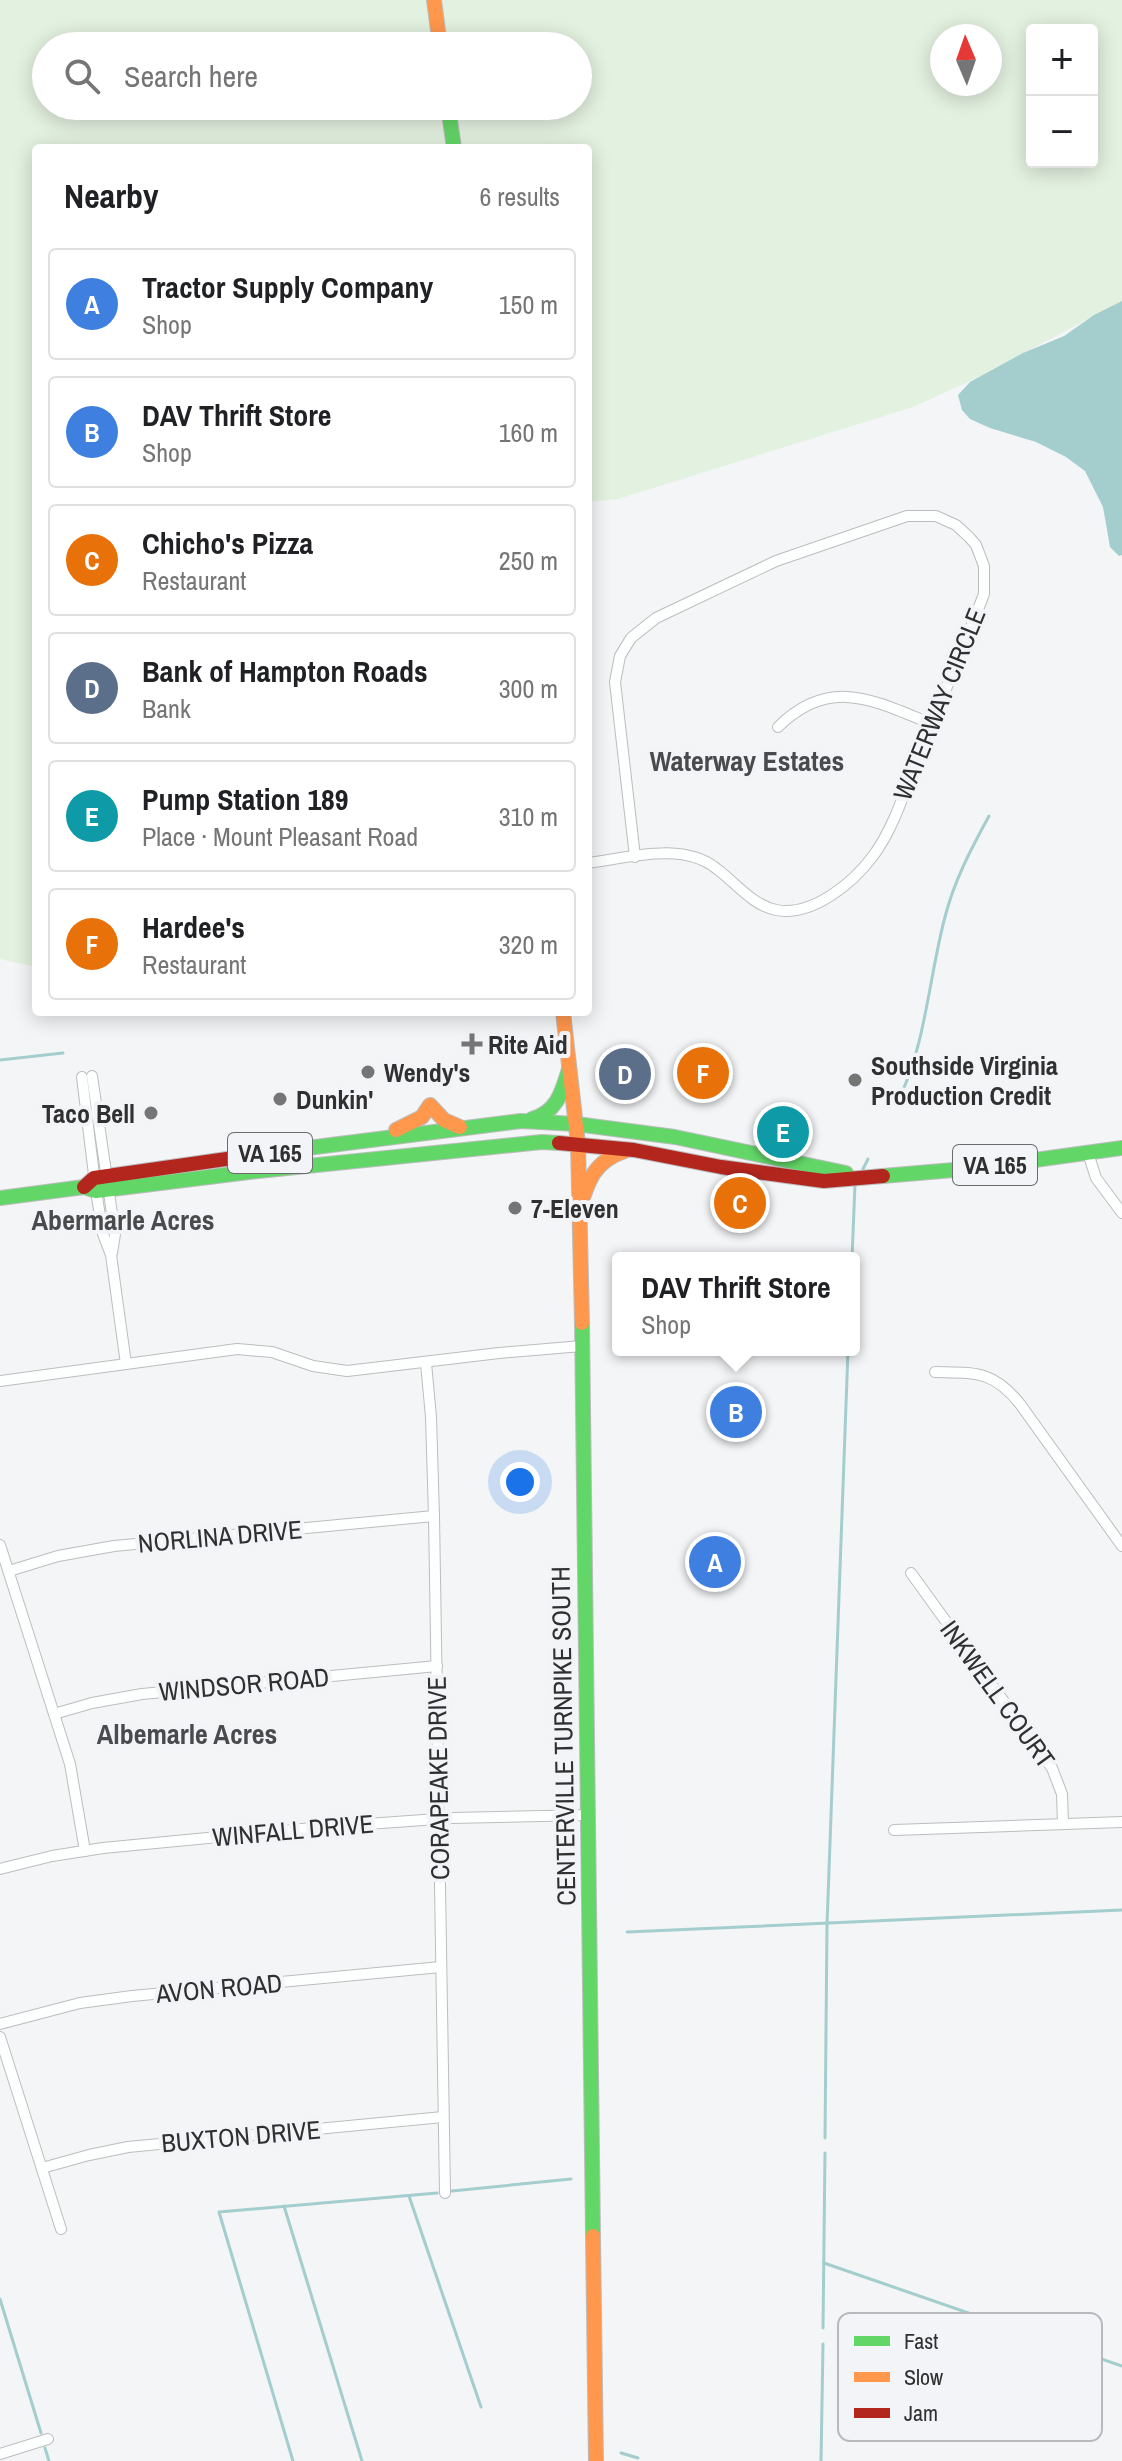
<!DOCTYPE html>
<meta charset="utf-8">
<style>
:root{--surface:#fff;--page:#f2f2f2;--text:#202124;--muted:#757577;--line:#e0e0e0;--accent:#757576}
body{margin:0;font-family:"Archivo Narrow",sans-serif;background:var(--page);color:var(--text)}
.controls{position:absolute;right:24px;top:24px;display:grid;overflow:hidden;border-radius:8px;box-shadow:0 4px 20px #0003}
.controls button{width:72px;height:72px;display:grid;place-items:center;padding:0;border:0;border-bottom:2px solid var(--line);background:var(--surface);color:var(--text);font:40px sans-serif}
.compass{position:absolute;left:930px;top:24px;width:72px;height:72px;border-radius:50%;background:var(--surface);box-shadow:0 4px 20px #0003;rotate:358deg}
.you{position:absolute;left:520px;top:1482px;width:28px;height:28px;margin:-20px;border:6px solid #fff;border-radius:50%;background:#1a73e8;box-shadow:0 0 0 12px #1a73e833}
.badge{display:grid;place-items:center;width:52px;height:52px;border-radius:50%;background:var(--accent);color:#fff;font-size:26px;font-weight:700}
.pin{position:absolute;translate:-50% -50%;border:4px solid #fff;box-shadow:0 2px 8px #0006}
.popup{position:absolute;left:612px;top:1252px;width:248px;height:104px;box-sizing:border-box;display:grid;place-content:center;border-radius:8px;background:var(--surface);filter:drop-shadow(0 2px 6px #0005);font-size:26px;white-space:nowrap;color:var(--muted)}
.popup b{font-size:30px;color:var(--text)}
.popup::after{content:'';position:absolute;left:50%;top:100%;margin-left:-16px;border:16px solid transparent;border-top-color:var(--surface)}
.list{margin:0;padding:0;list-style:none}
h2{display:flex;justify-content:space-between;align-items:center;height:104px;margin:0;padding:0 32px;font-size:34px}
h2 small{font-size:26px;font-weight:400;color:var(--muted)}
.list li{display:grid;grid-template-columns:52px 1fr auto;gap:24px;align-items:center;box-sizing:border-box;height:112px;margin:0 16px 16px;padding:0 16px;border:2px solid var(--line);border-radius:8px}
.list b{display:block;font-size:30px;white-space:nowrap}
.list p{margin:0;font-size:26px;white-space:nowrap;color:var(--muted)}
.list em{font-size:26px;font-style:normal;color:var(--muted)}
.icon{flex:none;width:44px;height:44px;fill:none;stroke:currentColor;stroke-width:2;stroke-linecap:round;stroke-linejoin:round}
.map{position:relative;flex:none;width:1122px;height:2461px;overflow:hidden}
.search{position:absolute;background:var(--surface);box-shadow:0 4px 20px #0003;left:32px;top:32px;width:560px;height:88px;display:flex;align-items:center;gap:20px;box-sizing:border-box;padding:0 28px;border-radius:44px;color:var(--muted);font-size:30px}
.panel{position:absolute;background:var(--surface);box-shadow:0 4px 20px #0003;left:32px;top:144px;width:560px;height:872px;border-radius:8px}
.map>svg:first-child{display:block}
.green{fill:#e3f1e0;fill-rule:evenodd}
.water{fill:#a4cdce}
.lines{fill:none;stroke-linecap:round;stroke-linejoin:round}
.stream{stroke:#a4cdce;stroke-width:3}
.street-casing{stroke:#bcbdbf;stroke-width:12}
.fast-casing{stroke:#bcbdbf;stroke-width:16}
.slow-casing{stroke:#bcbdbf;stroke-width:16}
.jam-casing{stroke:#bcbdbf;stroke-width:16}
.street{stroke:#fdfefe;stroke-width:10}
.fast{stroke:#63d668;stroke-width:14}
.slow{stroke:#ff974d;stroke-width:14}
.jam{stroke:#b3261e;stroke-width:14}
.poi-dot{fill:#757576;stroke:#f3f4f8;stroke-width:3}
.labels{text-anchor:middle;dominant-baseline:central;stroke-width:8;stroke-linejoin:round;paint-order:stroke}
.shield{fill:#f3f4f8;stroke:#6a6b6d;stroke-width:2}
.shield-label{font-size:24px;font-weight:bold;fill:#303031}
.street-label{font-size:26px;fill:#303031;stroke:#f3f4f8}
.poi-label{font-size:26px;font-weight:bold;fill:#303031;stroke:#f3f4f8;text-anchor:start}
.neighbourhood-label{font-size:28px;font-weight:bold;fill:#494a4c;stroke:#f3f4f8}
.key{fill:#f3f4f8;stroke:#b8b9bc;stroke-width:2}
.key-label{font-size:22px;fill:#303031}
</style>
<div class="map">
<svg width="1122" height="2461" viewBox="0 0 1122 2461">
<rect width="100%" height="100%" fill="#f4f5f7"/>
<path class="green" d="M0,0H1122V301L979,377L913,407L618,499L588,502V148H36V967L0,959ZM1032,30H1092V162H1032ZM942,36H990V84H942ZM46,46H578V106H46Z"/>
<path class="water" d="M1122,301V555L1119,556L1110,547L1103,507L1085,471L1066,457L1036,442L990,428L970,419L962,410L958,395L970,382L1023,353L1064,336L1094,315Z"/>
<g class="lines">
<g class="stream">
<path d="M0,1060L63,1053"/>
<path d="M900,1096C925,1047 930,972 945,917C954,881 971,849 989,816"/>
<path d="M863,1169L868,1159"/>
<path d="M852,1258L855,1184"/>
<path d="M627,1932L1122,1910"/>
<path d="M825,2138L827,1925L848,1350"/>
<path d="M452,2191L571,2179"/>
<path d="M409,2196L481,2407"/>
<path d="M284,2206L362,2461"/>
<path d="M824,2263L1122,2366"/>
<path d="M0,2299L41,2433"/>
<path d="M823,2328L825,2153"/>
<path d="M45,2448L49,2461"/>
<path d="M621,2453L638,2458"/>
<path d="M293,2461L219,2212L437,2193"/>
<path d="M821,2461L823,2344"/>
</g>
<defs>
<g id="street">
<path d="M778,727C830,676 873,700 932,724"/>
<path d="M588,863C628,858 683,841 717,869C736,883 752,905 776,910C812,917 853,883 873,856C894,828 905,790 918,757C940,703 963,649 984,594V566L976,545L969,537L956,525L936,516H907L776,561L656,618L631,638L620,656L615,682L635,857"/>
<path d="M92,1076L115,1234L112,1253"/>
<path d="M82,1077L96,1191L103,1234L111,1255L126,1364"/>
<path d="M1088,1153L1096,1178L1122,1213"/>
<path d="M426,1363L431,1417L434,1516L445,2193"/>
<path d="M935,1372C975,1373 993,1370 1020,1404L1122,1546"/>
<path d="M0,1381L237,1349L272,1352L313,1366L347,1371L499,1353L582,1346"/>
<path d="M0,1545L70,1764L85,1851"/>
<path d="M9,1571L58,1556L114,1546L434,1516"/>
<path d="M911,1573L1052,1768L1062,1794L1063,1824"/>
<path d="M54,1714L92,1703L142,1694L437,1666"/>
<path d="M894,1830L1122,1822"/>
<path d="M0,1869L52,1856L103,1848L312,1828L451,1818L588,1815"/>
<path d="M0,2024L80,2003L132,1996L441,1967"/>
<path d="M0,2037L61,2229"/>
<path d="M42,2168L89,2155L128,2147L443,2117"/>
<path d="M0,2454L48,2439"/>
</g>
<g id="fast">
<path d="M448,106L454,148"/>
<path d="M532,1119C557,1112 562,1092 569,1069"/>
<path d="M268,1153L521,1121L576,1124L675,1137L846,1173"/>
<path d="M883,1176L977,1168L1122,1148"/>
<path d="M0,1198L84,1187L96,1191L249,1172L542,1142L559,1143"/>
<path d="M582,1323L593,2236"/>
</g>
<g id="slow">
<path d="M434,0L440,46"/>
<path d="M563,1012L578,1144L582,1323"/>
<path d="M396,1130L422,1117L430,1105L444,1120L460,1127"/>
<path d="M579,1210C588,1181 594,1161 625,1151"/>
<path d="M593,2236L596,2461"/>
</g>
<g id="jam">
<path d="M559,1143L634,1150L721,1167L824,1181L883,1176"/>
<path d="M84,1187L94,1178L268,1153"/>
</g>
</defs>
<use href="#street" class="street-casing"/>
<use href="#fast" class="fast-casing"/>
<use href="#slow" class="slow-casing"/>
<use href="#jam" class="jam-casing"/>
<use href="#street" class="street"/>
<use href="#fast" class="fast"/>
<use href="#slow" class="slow"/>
<use href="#jam" class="jam"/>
</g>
<g class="poi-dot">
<path d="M468 1032h8v8h8v8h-8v8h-8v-8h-8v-8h8z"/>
<circle cx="368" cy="1072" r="8"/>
<circle cx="855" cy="1080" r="8"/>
<circle cx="280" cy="1099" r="8"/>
<circle cx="151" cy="1113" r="8"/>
<circle cx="515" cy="1208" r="8"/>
</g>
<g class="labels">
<g class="shield">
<rect x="228" y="1133" width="84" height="40" rx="6"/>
<rect x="953" y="1145" width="84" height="40" rx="6"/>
</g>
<g class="shield-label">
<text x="270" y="1153">VA 165</text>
<text x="995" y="1165">VA 165</text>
</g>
<g class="street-label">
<text transform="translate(939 704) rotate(-68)">WATERWAY CIRCLE</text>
<text transform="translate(220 1536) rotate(-5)">NORLINA DRIVE</text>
<text transform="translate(244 1684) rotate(-5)">WINDSOR ROAD</text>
<text transform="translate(998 1694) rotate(54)">INKWELL COURT</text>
<text transform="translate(563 1736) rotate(-91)">CENTERVILLE TURNPIKE SOUTH</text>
<text transform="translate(438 1778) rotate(-91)">CORAPEAKE DRIVE</text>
<text transform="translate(293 1830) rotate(-5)">WINFALL DRIVE</text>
<text transform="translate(219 1988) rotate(-5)">AVON ROAD</text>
<text transform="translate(241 2136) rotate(-5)">BUXTON DRIVE</text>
</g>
<g class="poi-label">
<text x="488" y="1044">Rite Aid</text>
<text x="871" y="1065">Southside Virginia<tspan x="871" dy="30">Production Credit</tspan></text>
<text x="384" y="1072">Wendy's</text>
<text x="296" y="1099">Dunkin'</text>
<text x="135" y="1113" text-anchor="end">Taco Bell</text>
<text x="531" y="1208">7-Eleven</text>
</g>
<g class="neighbourhood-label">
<text x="747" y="761">Waterway Estates</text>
<text x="123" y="1220">Abermarle Acres</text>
<text x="187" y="1734">Albemarle Acres</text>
</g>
</g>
<rect x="838" y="2313" width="264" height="128" rx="12" class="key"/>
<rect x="854" y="2336" width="36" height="10" fill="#63d668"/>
<rect x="854" y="2372" width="36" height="10" fill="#ff974d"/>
<rect x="854" y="2408" width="36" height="10" fill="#b3261e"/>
<g class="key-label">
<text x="904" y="2349">Fast</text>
<text x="904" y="2385">Slow</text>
<text x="904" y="2421">Jam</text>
</g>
</svg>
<div class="controls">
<button>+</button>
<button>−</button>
</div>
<svg class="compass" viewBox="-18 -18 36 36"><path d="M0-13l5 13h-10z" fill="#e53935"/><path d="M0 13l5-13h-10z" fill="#757577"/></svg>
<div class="you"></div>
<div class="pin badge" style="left:715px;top:1562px;background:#3f7fe0">A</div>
<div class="pin badge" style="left:736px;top:1412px;background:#3f7fe0">B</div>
<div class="popup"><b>DAV Thrift Store</b>Shop</div>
<div class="pin badge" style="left:740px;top:1203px;background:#e8710a">C</div>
<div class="pin badge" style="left:625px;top:1074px;background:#5c6f8a">D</div>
<div class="pin badge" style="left:783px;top:1132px;background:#0f9aa8">E</div>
<div class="pin badge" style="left:703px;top:1073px;background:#e8710a">F</div>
<div class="search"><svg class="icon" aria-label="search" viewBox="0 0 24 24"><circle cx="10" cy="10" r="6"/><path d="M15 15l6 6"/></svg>Search here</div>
<section class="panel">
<h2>Nearby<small>6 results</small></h2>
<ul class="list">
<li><span class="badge" style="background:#3f7fe0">A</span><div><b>Tractor Supply Company</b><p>Shop</p></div><em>150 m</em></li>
<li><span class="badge" style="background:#3f7fe0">B</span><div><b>DAV Thrift Store</b><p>Shop</p></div><em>160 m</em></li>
<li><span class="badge" style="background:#e8710a">C</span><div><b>Chicho's Pizza</b><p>Restaurant</p></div><em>250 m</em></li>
<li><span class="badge" style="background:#5c6f8a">D</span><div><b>Bank of Hampton Roads</b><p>Bank</p></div><em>300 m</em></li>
<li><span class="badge" style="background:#0f9aa8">E</span><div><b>Pump Station 189</b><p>Place · Mount Pleasant Road</p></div><em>310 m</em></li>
<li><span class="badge" style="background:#e8710a">F</span><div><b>Hardee's</b><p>Restaurant</p></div><em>320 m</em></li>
</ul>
</section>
</div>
